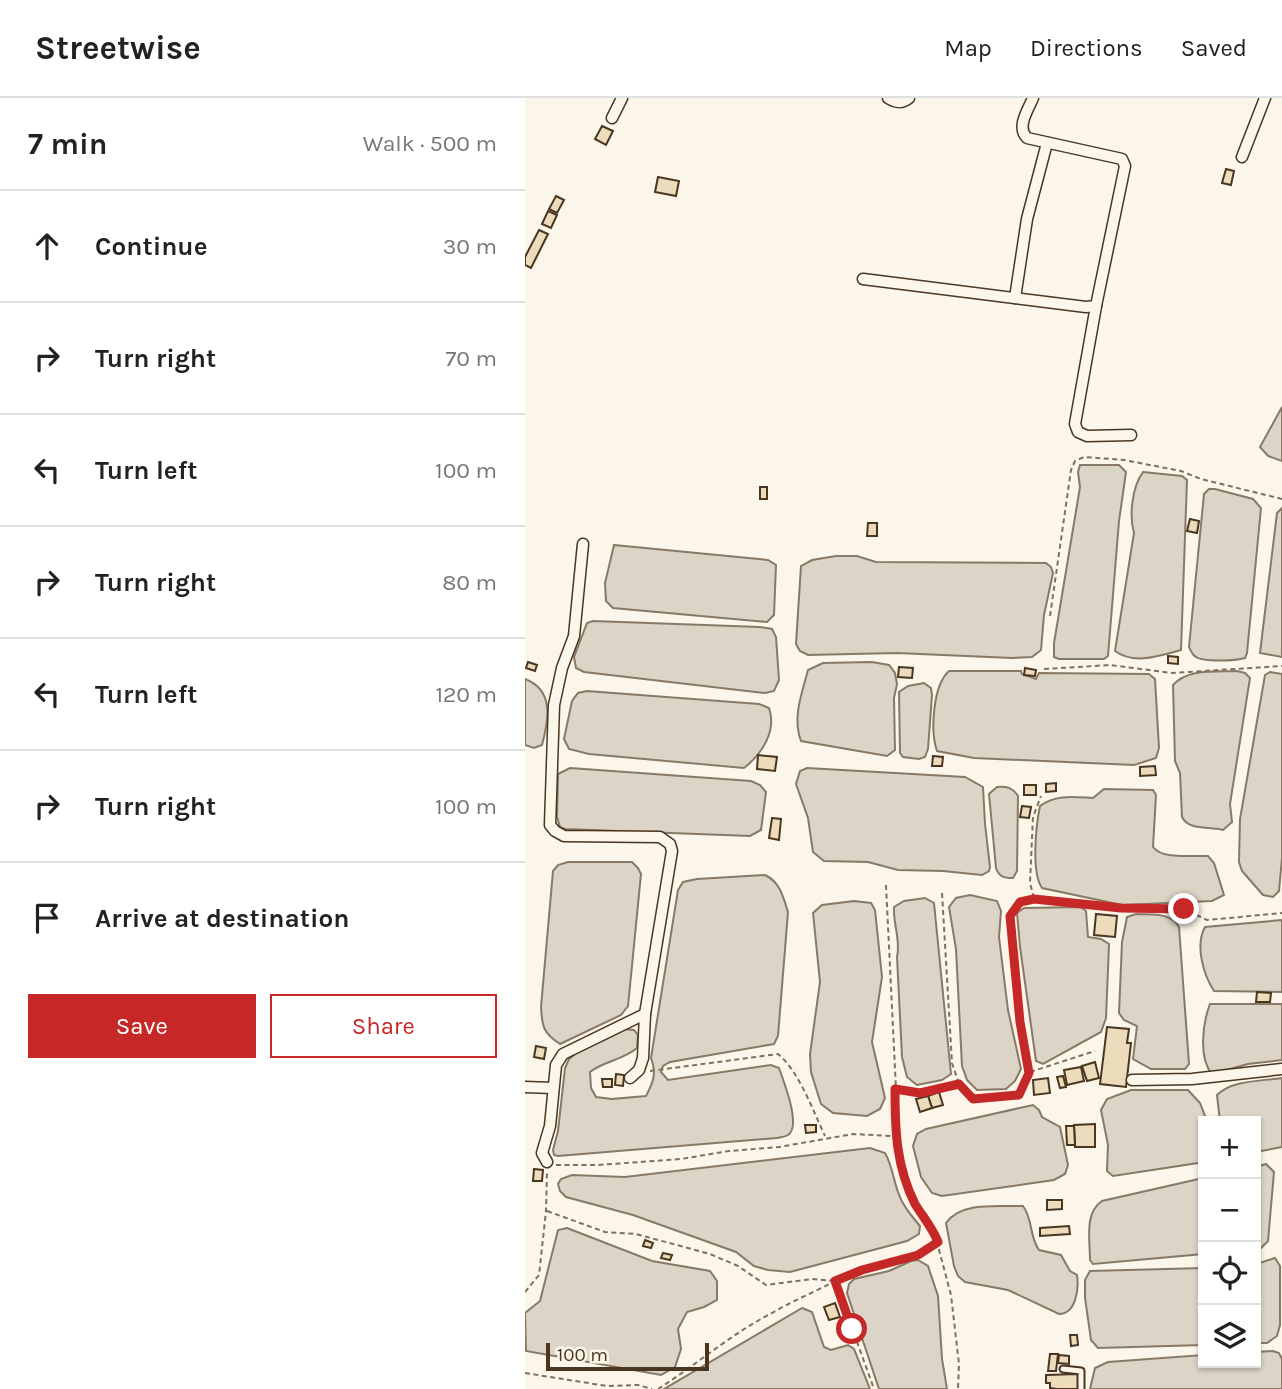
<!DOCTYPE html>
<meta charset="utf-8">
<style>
:root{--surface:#fff;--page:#f2f2f2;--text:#222;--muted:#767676;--line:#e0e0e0;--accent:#c62828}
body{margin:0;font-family:Karla,sans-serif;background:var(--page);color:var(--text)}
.controls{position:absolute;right:21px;bottom:21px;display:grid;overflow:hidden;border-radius:0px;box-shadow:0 2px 5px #0004}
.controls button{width:63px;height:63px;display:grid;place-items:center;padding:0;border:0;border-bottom:2px solid var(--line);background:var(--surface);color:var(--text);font:35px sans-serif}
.scale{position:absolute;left:21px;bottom:18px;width:163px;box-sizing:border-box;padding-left:7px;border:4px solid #4a3520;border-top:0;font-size:19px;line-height:24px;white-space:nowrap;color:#4a3520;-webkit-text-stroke:5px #fbf6e9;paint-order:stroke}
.stop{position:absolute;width:21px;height:21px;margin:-16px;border:5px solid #c62828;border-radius:50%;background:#fff}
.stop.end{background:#c62828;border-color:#fff;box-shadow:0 2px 7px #0008}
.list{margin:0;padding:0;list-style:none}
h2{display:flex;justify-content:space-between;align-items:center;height:91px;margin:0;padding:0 28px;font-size:30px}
h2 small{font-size:23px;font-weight:400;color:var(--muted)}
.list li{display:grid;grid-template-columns:46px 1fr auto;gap:21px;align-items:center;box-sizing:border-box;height:112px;padding:0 28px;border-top:2px solid var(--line)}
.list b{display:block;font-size:26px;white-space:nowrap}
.list em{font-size:23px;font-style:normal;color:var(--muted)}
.actions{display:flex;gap:14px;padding:21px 28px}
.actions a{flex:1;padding:16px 0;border:2px solid var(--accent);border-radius:0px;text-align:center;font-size:24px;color:var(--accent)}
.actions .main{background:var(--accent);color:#fff}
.icon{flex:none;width:38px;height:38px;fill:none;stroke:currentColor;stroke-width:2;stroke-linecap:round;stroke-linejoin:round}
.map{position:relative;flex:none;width:757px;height:1291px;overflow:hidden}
header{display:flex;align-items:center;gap:42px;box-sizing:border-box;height:98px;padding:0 35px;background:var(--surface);border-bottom:2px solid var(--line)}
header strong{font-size:33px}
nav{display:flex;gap:38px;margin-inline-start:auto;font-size:24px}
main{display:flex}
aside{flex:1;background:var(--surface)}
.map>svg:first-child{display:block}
.water{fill:#dcd4c6;stroke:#887966;stroke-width:2}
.building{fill:#ecdcbc;stroke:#4a3520;stroke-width:2}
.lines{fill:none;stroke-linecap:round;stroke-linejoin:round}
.service-casing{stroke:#4a3520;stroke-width:9}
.minor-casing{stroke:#4a3520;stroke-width:13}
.path{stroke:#7f6f5c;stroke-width:2;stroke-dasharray:5 3.5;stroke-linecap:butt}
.service{stroke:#fbf6e9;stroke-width:5}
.minor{stroke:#fbf6e9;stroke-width:10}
.route{stroke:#c62828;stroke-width:9}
</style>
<header>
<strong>Streetwise</strong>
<nav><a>Map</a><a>Directions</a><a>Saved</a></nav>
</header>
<main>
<aside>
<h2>7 min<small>Walk · 500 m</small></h2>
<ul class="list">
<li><svg class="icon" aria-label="ahead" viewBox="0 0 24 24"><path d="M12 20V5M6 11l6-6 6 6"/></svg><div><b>Continue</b></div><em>30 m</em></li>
<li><svg class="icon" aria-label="right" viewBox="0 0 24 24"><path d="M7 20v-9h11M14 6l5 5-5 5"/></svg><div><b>Turn right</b></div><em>70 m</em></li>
<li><svg class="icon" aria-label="left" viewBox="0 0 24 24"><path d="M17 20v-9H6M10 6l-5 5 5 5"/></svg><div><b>Turn left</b></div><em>100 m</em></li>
<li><svg class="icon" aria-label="right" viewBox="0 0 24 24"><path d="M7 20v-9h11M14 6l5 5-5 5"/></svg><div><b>Turn right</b></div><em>80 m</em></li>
<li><svg class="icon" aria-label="left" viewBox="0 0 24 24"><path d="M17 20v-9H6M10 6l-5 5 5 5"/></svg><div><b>Turn left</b></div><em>120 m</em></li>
<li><svg class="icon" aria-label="right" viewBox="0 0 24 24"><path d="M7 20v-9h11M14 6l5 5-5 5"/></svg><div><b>Turn right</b></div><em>100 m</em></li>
<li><svg class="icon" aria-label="arrive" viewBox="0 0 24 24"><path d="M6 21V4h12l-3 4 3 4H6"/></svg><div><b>Arrive at destination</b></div></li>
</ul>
<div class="actions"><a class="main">Save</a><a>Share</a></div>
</aside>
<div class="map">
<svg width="757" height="1291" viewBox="0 0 757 1291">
<rect width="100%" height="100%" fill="#fbf6e9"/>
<g class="water">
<path d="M757,309V363L743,358L735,349Z"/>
<path d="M555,367H594L601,374L594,423L583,558L579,561H534L529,559V545L555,389L553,374Z"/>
<path d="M618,374L657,378L662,382L656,552C634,558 609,567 590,553L609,435C604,418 607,389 618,374Z"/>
<path d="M684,391H690L728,401L736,410L722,555L720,560C711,563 678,564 671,559C667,557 666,553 664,549L679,396Z"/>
<path d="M757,410V559L735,555L752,415Z"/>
<path d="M89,447L243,462L251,467L249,517L242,524L88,510L81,503L80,485Z"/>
<path d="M311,458H332L351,464L521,465L526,469L528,475L519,517L516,552L507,559L487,560L372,555L283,557L275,553L271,546L276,468L287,462Z"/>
<path d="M68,523L235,529L247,531L251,539L254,582L249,593L240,595L59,574L51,570L49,559L62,525Z"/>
<path d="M347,564L364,567L370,575L372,586L369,600L370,652L362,658L276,643C267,620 277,595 283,572L298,565Z"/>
<path d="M424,573H496L497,576L511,581L514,575L624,576L630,581L634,650L631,660L609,667L449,660L412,653C405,633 408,587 424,573Z"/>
<path d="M712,573L720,575L725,580L705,706L707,724L698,732C684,728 664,733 657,719L655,675L650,663L648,587C663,570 691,574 712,573Z"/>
<path d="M745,574L757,576V760L754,793L748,799L738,797L717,773L714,764L715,721L740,577Z"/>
<path d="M0,581C29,592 24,621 17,647L9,650L0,647Z"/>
<path d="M399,585L406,590L407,597L403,651L400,659L394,661L378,659L375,655L374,594L383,588Z"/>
<path d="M62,593L234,606L244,610C252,633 237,656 219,670L64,656L44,651L39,641L47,603L53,595Z"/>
<path d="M45,670L226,683L235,687L241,694L236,732L225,738L40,731L35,729L32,719L33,676Z"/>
<path d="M282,670L440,679L458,689L460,726L465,769L464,773L457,777L418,773L373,772L343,764L299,763L288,754L283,720L271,686L275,673Z"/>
<path d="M472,689C482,688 488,690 493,698L492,773L488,780C479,780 474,779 471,770L464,696Z"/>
<path d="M579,691L628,692L631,697L628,749C638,762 667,757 683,758L689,765L699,797L687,803L597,807L517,790C506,774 511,727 515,708C531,696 549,699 568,700Z"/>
<path d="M43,764H107L113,770L116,776L103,908L96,917L35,946C18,935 17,928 16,909L28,773L33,767Z"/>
<path d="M240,777C255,784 258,798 263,814L253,938L249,946L145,964L138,968L136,974L143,982L246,967L254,970C258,982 277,1028 263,1037C260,1039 256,1039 252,1040L33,1058L29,1057L28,1052L33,1033L40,970L44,961L56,951L99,931L109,932L113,937L112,950C98,962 79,963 65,974L66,990L71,999L87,1001L121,998C128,985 132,975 126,960L153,792L158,784L172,781Z"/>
<path d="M445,797L472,803L476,813L474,839L483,912L496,971L490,983L481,991L452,992L442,982L437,968L431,851L424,809L431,800Z"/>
<path d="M400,800L409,805L426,976L417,982L392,987L382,979L377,959L372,859C376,842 368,827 369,809L379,803Z"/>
<path d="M329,803L346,805L350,812L357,879L347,944L360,1000L355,1011L342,1018L308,1015L296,1006L286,974L285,956L295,884L288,815L297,807Z"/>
<path d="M556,809L561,813L563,839L576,841L584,846L581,920L576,934L518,966L511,963L495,849L492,815L499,810Z"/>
<path d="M611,816C626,817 646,814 654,829L664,966L660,971H626L608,961L612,928L599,922L594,915L597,844L602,819Z"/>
<path d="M757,822V894L689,893C678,876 670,847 680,829Z"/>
<path d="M685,906H757V962L723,966L687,976C673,960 678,924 685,906Z"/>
<path d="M757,980V1049L731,1054V1023H695L692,997C707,982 737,983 757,980Z"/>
<path d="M606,992H663L675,1005L682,1023H678V1058L673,1065L588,1078L582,1073L583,1047L576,1012L582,1001Z"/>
<path d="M508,1007L514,1012L517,1019L535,1029L543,1067L540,1076L529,1082L417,1098L407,1095L396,1079L388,1048L392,1036L401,1031Z"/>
<path d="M345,1050L360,1055C367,1067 368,1080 373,1094C377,1107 386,1117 395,1128L394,1136L382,1143L265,1174L243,1172L229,1168L211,1154L108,1117L41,1099L35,1093L33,1086L36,1081L47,1077L100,1079Z"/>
<path d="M741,1066L749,1074L743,1143L736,1150L731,1151V1069Z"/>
<path d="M678,1080V1156L568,1166L565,1162C565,1142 559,1115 577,1103Z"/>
<path d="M498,1108C508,1121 504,1138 514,1152L536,1157L545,1173L552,1177C554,1191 551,1216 534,1216L483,1192L440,1184L433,1178L429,1168L421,1125C436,1103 474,1109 498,1108Z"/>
<path d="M42,1130L127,1163L185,1173L192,1183V1202L179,1209L162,1214L153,1231L156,1251L150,1269L136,1277L1,1253L0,1215L15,1203L33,1132Z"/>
<path d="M750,1160L755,1168V1227L752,1238L742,1245H731V1166Z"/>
<path d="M393,1162L403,1168L413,1198L417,1261L422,1291H354L322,1195L324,1186L329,1181L364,1173L386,1163Z"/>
<path d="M678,1170V1247L573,1250L566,1242L560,1200V1182L565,1173Z"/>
<path d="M277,1210L287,1214L299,1249L306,1252L323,1247L329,1251L345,1291H139Z"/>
<path d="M748,1253L754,1255L757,1261V1291H565L570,1270L583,1264L678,1257V1265H731V1254Z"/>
</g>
<g class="building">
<path d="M77,28L88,33L81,47L70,41Z"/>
<path d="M701,71L709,73L706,87L697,85Z"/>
<path d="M133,79L154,83L151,98L130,94Z"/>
<path d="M31,98L39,102L32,115L24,111Z"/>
<path d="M23,113L32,117L26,130L17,126Z"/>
<path d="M14,132L23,136L6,170L0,167V159Z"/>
<rect x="235" y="389" width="7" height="12"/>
<path d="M665,421L674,423L672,435L662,433Z"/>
<path d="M343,425H352V438H342Z"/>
<path d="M643,558L653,559V566L643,565Z"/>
<path d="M3,564L12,567L10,573L1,570Z"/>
<path d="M374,569L388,570L387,580L373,579Z"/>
<path d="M500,570L511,572L510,578L499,577Z"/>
<path d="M233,657L252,659L250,673L232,671Z"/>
<path d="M408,658L418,659L417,668H407Z"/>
<path d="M630,668L631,677L615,678V669Z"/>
<path d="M531,685V693L521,694V686Z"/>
<rect x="499" y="687" width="12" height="10"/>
<path d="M497,708L506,709L504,720L495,719Z"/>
<path d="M247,720L256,721L254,742L244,740Z"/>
<path d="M571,816L592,818L590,839L569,837Z"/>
<path d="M732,894L746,895L745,904H731Z"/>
<path d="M582,929L604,931L602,945H606L601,989L575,986Z"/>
<path d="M11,948L21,950L19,961L9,959Z"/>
<path d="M570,964L574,980L562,983L557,968Z"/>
<path d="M556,969L559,983L542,987L539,972Z"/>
<path d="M91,976L99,977L98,988L90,987Z"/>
<path d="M538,978L541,989L535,990L532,979Z"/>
<path d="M523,980L525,995L509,997L508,982Z"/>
<path d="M77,981H87V989H78Z"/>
<path d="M414,994L418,1007L407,1010L403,998Z"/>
<path d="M403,998L407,1010L395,1014L391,1001Z"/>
<path d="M570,1026V1049H550L549,1027Z"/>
<path d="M280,1027H291V1034L281,1035Z"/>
<path d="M541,1028H549L550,1047H542Z"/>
<path d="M9,1071L18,1072L17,1083H8Z"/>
<path d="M522,1102H537V1111L522,1112Z"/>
<path d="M544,1128L545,1136L515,1138V1130Z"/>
<path d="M120,1142L128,1145L126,1150L118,1148Z"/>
<path d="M138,1155L147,1157L145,1162L136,1160Z"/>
<path d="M310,1205L315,1219L304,1222L299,1209Z"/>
<path d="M545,1237H552L553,1247L546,1248Z"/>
<path d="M525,1256H533L531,1273H523Z"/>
<path d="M534,1257L544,1258V1266L533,1265Z"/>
<path d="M553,1276V1291H532L525,1290V1285H521V1277Z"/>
</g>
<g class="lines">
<defs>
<path id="service" d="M538,1271L556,1273V1291"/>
<g id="minor">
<path d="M363,0C371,5 377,6 384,0"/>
<path d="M87,20L97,0"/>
<path d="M717,59L740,0"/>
<path d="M338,181L561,209L571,208L600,68L597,61L502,40C491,29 503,12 508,0"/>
<path d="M490,200L502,121L522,45"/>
<path d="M571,208L550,326L553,334L562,338L606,337"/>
<path d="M58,446L49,538L37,570L29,607L25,727L30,733L39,738L135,739L145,746L147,753L120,916L118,960L114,972L105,980"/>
<path d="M607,982L667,981L757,971"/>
<path d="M0,989L28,990"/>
<path d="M22,1064L17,1055L25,1028L31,967L38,956L120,916"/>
</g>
</defs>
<use href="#service" class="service-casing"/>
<use href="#minor" class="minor-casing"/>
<g class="path">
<path d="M525,518L546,372L550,363L559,359L599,362L656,373L676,381L757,401"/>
<path d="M519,571L585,567L647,575L757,568"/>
<path d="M361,787L371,991L370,1041L377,1070L391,1106L408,1129L426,1197L434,1266L433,1291"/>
<path d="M417,795L427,965L434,986L448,1001L494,997L504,975L495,924L485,818L495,804L509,801L596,811H659L682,822L757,815"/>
<path d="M509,800L505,785L508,719L516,698"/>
<path d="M125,973L253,956C274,973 288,1013 300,1038"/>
<path d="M505,974L570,953"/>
<path d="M372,991L395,995L434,986"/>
<path d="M31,1067H73L156,1061L204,1053L254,1049L328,1036L365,1038L369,1041"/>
<path d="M22,1113L80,1134L111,1136L185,1156L213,1168L241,1187L287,1181L310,1183L337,1172L393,1157L413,1144"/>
<path d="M0,1194L14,1177L21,1113L22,1073"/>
<path d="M0,1275L82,1288L113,1287L127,1291"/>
<path d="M133,1291C171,1267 206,1236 247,1215C267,1203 290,1194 310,1183L349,1291"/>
</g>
<use href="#service" class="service"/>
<use href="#minor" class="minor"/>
</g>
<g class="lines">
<path class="route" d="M327,1231L310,1183L337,1172L393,1157L413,1144C407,1129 398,1119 390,1106C371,1068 370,1032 370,991L395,995L434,986L448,1001L494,997L504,975L495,924L485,818L495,804L509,801L596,810L659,811"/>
</g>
</svg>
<div class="controls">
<button>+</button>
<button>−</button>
<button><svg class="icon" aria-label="locate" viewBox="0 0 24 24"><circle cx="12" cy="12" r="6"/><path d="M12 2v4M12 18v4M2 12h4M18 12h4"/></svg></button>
<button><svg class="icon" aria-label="layers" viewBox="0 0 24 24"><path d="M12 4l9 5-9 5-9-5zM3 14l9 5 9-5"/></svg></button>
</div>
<div class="scale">100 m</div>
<div class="stop" style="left:327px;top:1231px"></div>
<div class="stop end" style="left:659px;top:811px"></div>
</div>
</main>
